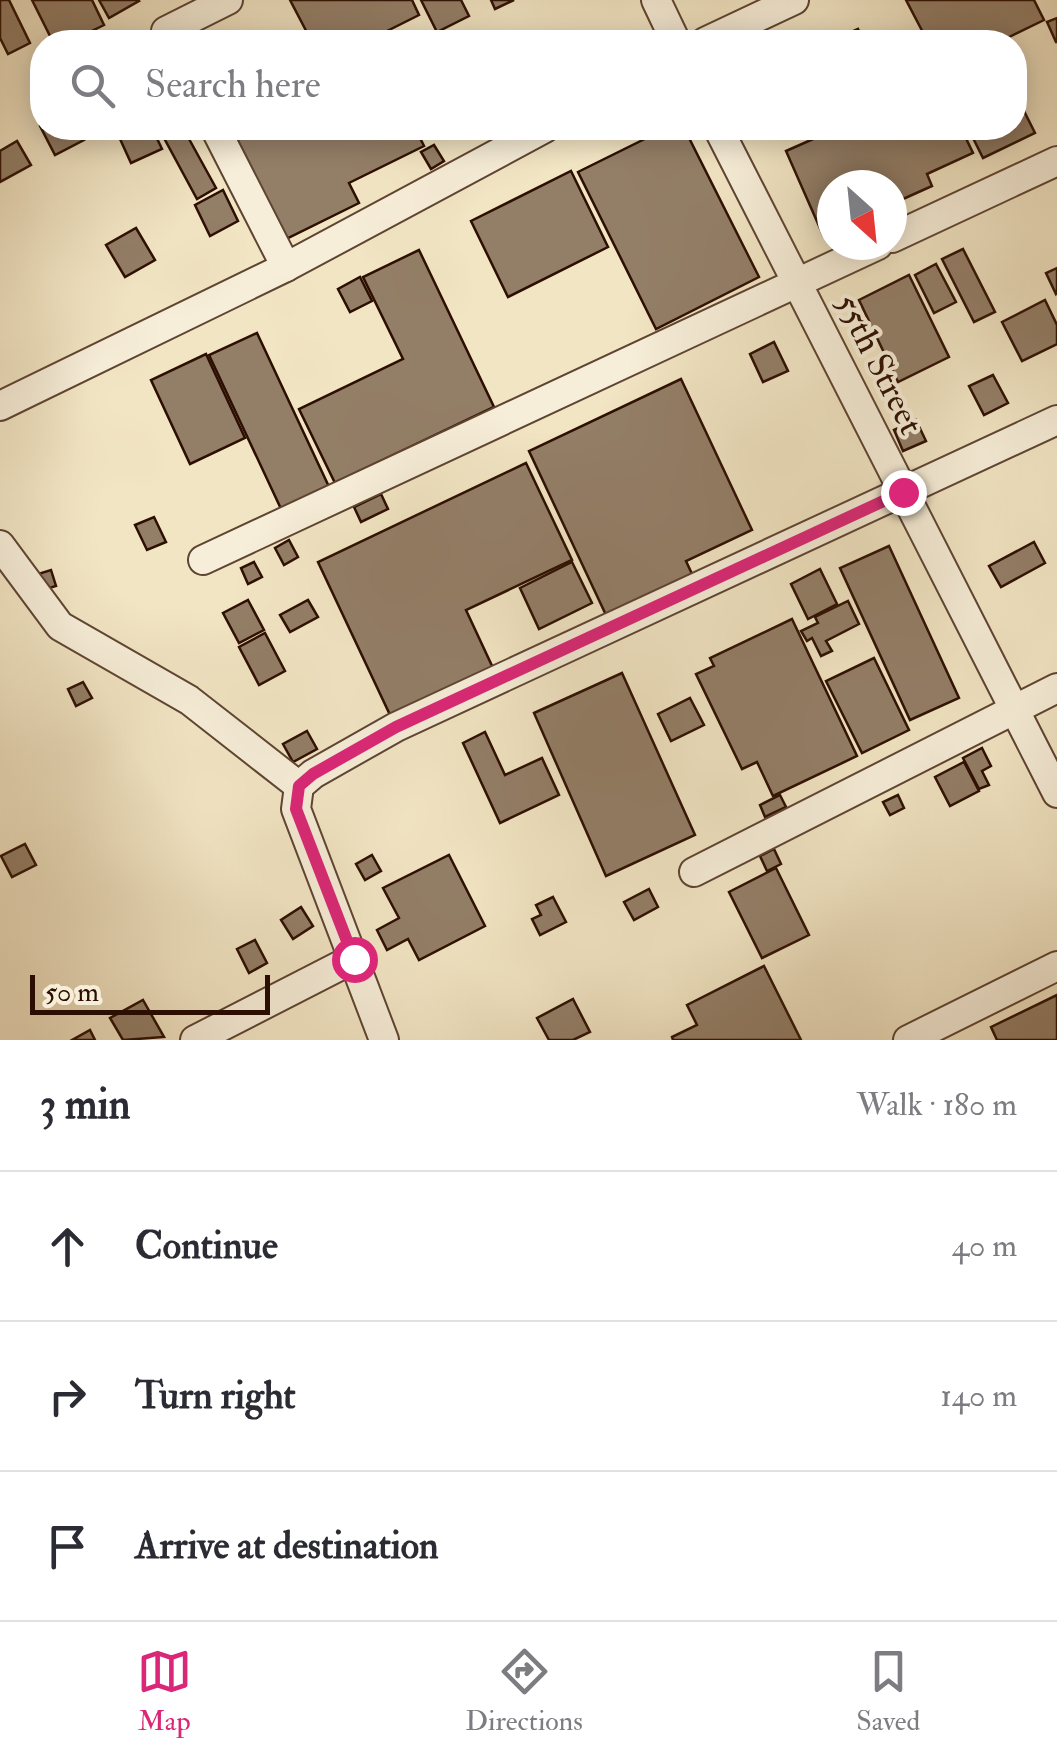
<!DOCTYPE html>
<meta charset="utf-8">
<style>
:root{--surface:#fff;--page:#f2f2f3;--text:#2b2b33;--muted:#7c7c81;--line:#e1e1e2;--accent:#db2777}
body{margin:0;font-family:"IM FELL Double Pica",serif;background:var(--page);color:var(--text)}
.compass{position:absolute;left:817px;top:170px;width:90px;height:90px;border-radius:50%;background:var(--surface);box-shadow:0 5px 25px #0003;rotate:153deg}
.scale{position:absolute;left:30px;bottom:25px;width:240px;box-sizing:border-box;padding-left:10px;border:5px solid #2d0f02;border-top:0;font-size:28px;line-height:35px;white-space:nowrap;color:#2d0f02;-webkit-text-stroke:8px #f7eed9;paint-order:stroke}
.stop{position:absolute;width:30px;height:30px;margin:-22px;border:8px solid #db2777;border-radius:50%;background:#fff}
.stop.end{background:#db2777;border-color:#fff;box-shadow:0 2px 10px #0008}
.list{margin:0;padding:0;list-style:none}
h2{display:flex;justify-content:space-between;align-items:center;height:130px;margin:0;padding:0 40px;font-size:42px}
h2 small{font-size:32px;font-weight:400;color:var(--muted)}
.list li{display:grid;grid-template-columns:65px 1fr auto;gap:30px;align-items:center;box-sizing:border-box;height:150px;padding:0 40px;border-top:2px solid var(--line)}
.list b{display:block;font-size:38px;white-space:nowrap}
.list em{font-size:32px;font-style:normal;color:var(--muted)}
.icon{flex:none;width:55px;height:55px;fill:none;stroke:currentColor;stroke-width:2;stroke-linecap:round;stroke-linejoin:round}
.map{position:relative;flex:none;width:1057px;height:1040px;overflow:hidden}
.search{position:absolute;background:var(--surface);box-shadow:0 5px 25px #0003;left:30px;right:30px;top:30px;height:110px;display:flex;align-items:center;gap:25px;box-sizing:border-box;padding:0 35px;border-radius:40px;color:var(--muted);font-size:38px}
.sheet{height:580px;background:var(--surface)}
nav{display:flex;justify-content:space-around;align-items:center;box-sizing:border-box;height:140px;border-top:2px solid var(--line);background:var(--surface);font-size:28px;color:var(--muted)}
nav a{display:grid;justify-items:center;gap:5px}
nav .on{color:var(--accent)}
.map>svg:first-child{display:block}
.building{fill:#937e67;stroke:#2d0f02;stroke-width:2.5}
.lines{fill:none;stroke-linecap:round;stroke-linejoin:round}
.street-casing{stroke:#5e4432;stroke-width:32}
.street{stroke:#f7eed9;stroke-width:28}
.route{stroke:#db2777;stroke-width:12}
.labels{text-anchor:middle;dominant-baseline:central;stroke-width:8;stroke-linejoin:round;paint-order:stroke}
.street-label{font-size:35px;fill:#2d0f02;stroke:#f7eed9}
</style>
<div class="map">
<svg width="1057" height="1040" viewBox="0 0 1057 1040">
<rect width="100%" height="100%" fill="#f2e5c4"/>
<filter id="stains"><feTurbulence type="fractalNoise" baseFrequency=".002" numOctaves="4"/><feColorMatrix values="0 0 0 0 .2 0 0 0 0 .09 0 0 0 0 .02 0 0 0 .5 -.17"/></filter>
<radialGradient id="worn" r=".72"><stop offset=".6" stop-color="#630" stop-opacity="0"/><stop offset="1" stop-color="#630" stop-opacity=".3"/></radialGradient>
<g class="building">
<path d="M0,0H9L30,43L8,54L0,38Z"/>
<path d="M32,0H92L104,25L69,42H53Z"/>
<path d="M99,0H138L139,1L109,18Z"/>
<path d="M290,0H412L419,15L365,42H312Z"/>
<path d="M421,0H461L469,16L437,32Z"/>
<path d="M491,0H514L495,9Z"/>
<path d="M906,0H1034L1044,20L999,42H928Z"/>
<path d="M1057,18V42H1056L1047,22Z"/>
<path d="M858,29L864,42H829Z"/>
<path d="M1014,91L1035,133L983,158L968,128H1014Z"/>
<path d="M42,124V128H78L84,140L55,155L40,126Z"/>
<path d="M115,128H152L162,149L131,163Z"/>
<path d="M183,128L216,188L197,199L164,138Z"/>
<path d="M262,128H415L424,146L349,183L359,203L284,240L235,141Z"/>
<path d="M667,128H684L759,277L656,329L578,172Z"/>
<path d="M838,128H903L905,133L917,128H961L973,153L927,174L932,186L892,204V185H832V231L823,235L786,151Z"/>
<path d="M17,141L31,165L0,182V151Z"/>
<path d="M434,145L444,161L431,169L421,152Z"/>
<path d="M571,171L608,247L508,297L471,221Z"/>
<path d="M223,190L238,221L210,236L195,205Z"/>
<path d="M898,206L906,223L892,230V209Z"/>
<path d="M136,228L155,260L125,277L106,245Z"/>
<path d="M963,249L995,312L974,322L942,259Z"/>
<path d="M419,250L494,407L335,483L299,409L403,359L363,277Z"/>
<path d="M936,264L956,302L934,313L915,275Z"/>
<path d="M1057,268V293L1056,294L1046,273Z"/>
<path d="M909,275L949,357L898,382L859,300Z"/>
<path d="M360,277L372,301L350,312L338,289Z"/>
<path d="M1045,300L1057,325V344L1022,361L1002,322Z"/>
<path d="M257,333L330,489L282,511L209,355Z"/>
<path d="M774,342L788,371L763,382L750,354Z"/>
<path d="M206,354L245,438L190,464L151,380Z"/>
<path d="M993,375L1008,403L984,415L969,386Z"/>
<path d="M681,379L752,530L686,561L692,574L606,615L529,451Z"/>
<path d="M916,420L926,441L903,451L894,430Z"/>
<path d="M526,463L572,560L466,610L493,668L391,717L318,562Z"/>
<path d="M381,494L388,509L361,522L354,507Z"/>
<path d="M154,517L166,542L147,550L135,525Z"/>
<path d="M289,540L298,557L284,565L275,548Z"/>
<path d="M1034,542L1045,563L1001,587L989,566Z"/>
<path d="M889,546L959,698L910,720L840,568Z"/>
<path d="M254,562L262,577L248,584L241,568Z"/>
<path d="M572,562L592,603L539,629L520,588Z"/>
<path d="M820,569L837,604L808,619L791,584Z"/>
<path d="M51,570L56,586L43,590L38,574Z"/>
<path d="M248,600L264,630L239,643L223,613Z"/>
<path d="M308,600L318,617L290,632L280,615Z"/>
<path d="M848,601L859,624L826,641L832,651L821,656L812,638L807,641L801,631L818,623L815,617Z"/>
<path d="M792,619L857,756L773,796L757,762L742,769L696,674L714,666L710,658Z"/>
<path d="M265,633L285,671L259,685L239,647Z"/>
<path d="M874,658L909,730L862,753L826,681Z"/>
<path d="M622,673L695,835L606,876L534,713Z"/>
<path d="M83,682L92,698L76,706L68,689Z"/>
<path d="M690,698L704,725L671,741L658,714Z"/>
<path d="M307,731L317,749L293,762L283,744Z"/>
<path d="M485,732L505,775L542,758L559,795L500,823L463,743Z"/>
<path d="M982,748L991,766L982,771L989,785L979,789L963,758Z"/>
<path d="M964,762L979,791L950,806L935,777Z"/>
<path d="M780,795L786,807L765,817L760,805Z"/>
<path d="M898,795L904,808L890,815L883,802Z"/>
<path d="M25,844L36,865L12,877L1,856Z"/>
<path d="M774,849L781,864L767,871L760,856Z"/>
<path d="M372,855L381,871L365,880L356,864Z"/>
<path d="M449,855L485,926L419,960L408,939L387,950L377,930L399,918L383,888Z"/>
<path d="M776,868L809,935L762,958L729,892Z"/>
<path d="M649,889L658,907L634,920L624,902Z"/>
<path d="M553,897L566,922L540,935L532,919L541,915L536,905Z"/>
<path d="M301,907L313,926L293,939L281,920Z"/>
<path d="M255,940L267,963L249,973L237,949Z"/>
<path d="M764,966L801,1040H673L672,1037L697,1025L687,1005Z"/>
<path d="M1057,995V1040H997L991,1027Z"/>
<path d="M573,999L590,1032L573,1040H549L537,1018Z"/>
<path d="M143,1000L164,1037L123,1040L110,1018Z"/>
<path d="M90,1030L95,1040H72Z"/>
</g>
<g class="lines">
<defs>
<g id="street">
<path d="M656,0L676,42"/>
<path d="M171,42L166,31L228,0"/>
<path d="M705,42L794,0"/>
<path d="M215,128L286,267"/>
<path d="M718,128L1057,793"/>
<path d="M892,238L1057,161"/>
<path d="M0,406L286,267L545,128"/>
<path d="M0,545L60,626L189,700L299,786"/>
<path d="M203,560L878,245"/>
<path d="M694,872L1057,688"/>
<path d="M195,1040L353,959"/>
<path d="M384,1040L296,809L299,786L313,774L396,727L1057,420"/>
<path d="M908,1040L1057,966"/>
</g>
</defs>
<use href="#street" class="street-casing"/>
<use href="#street" class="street"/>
</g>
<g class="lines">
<path class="route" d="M354,959L296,809L299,786L313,774L396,727L903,492"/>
</g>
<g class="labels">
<g class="street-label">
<text transform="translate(879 364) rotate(63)">55th Street</text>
</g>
</g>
<rect width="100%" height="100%" filter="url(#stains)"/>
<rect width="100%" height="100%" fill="url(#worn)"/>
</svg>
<svg class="compass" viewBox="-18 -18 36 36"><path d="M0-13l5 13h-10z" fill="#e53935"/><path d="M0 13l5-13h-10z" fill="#7c7c81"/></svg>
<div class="scale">50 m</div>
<div class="stop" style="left:354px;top:959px"></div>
<div class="stop end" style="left:903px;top:492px"></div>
<div class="search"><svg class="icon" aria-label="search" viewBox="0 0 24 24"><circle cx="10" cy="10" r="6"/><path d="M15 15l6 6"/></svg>Search here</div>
</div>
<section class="sheet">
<h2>3 min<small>Walk · 180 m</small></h2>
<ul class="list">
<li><svg class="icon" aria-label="ahead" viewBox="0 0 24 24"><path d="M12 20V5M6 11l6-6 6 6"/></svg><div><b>Continue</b></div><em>40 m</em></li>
<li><svg class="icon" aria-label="right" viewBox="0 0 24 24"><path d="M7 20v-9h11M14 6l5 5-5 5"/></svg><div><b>Turn right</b></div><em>140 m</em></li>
<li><svg class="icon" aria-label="arrive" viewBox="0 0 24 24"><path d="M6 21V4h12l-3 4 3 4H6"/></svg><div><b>Arrive at destination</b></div></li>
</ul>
</section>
<nav>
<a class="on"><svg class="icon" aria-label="map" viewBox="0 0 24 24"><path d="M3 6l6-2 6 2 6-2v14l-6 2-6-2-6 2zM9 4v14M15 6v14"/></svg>Map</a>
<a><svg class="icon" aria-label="directions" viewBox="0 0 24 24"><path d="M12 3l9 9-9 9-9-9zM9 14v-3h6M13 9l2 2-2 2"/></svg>Directions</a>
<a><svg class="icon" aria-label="saved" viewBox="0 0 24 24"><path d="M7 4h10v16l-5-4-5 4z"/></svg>Saved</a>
</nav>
